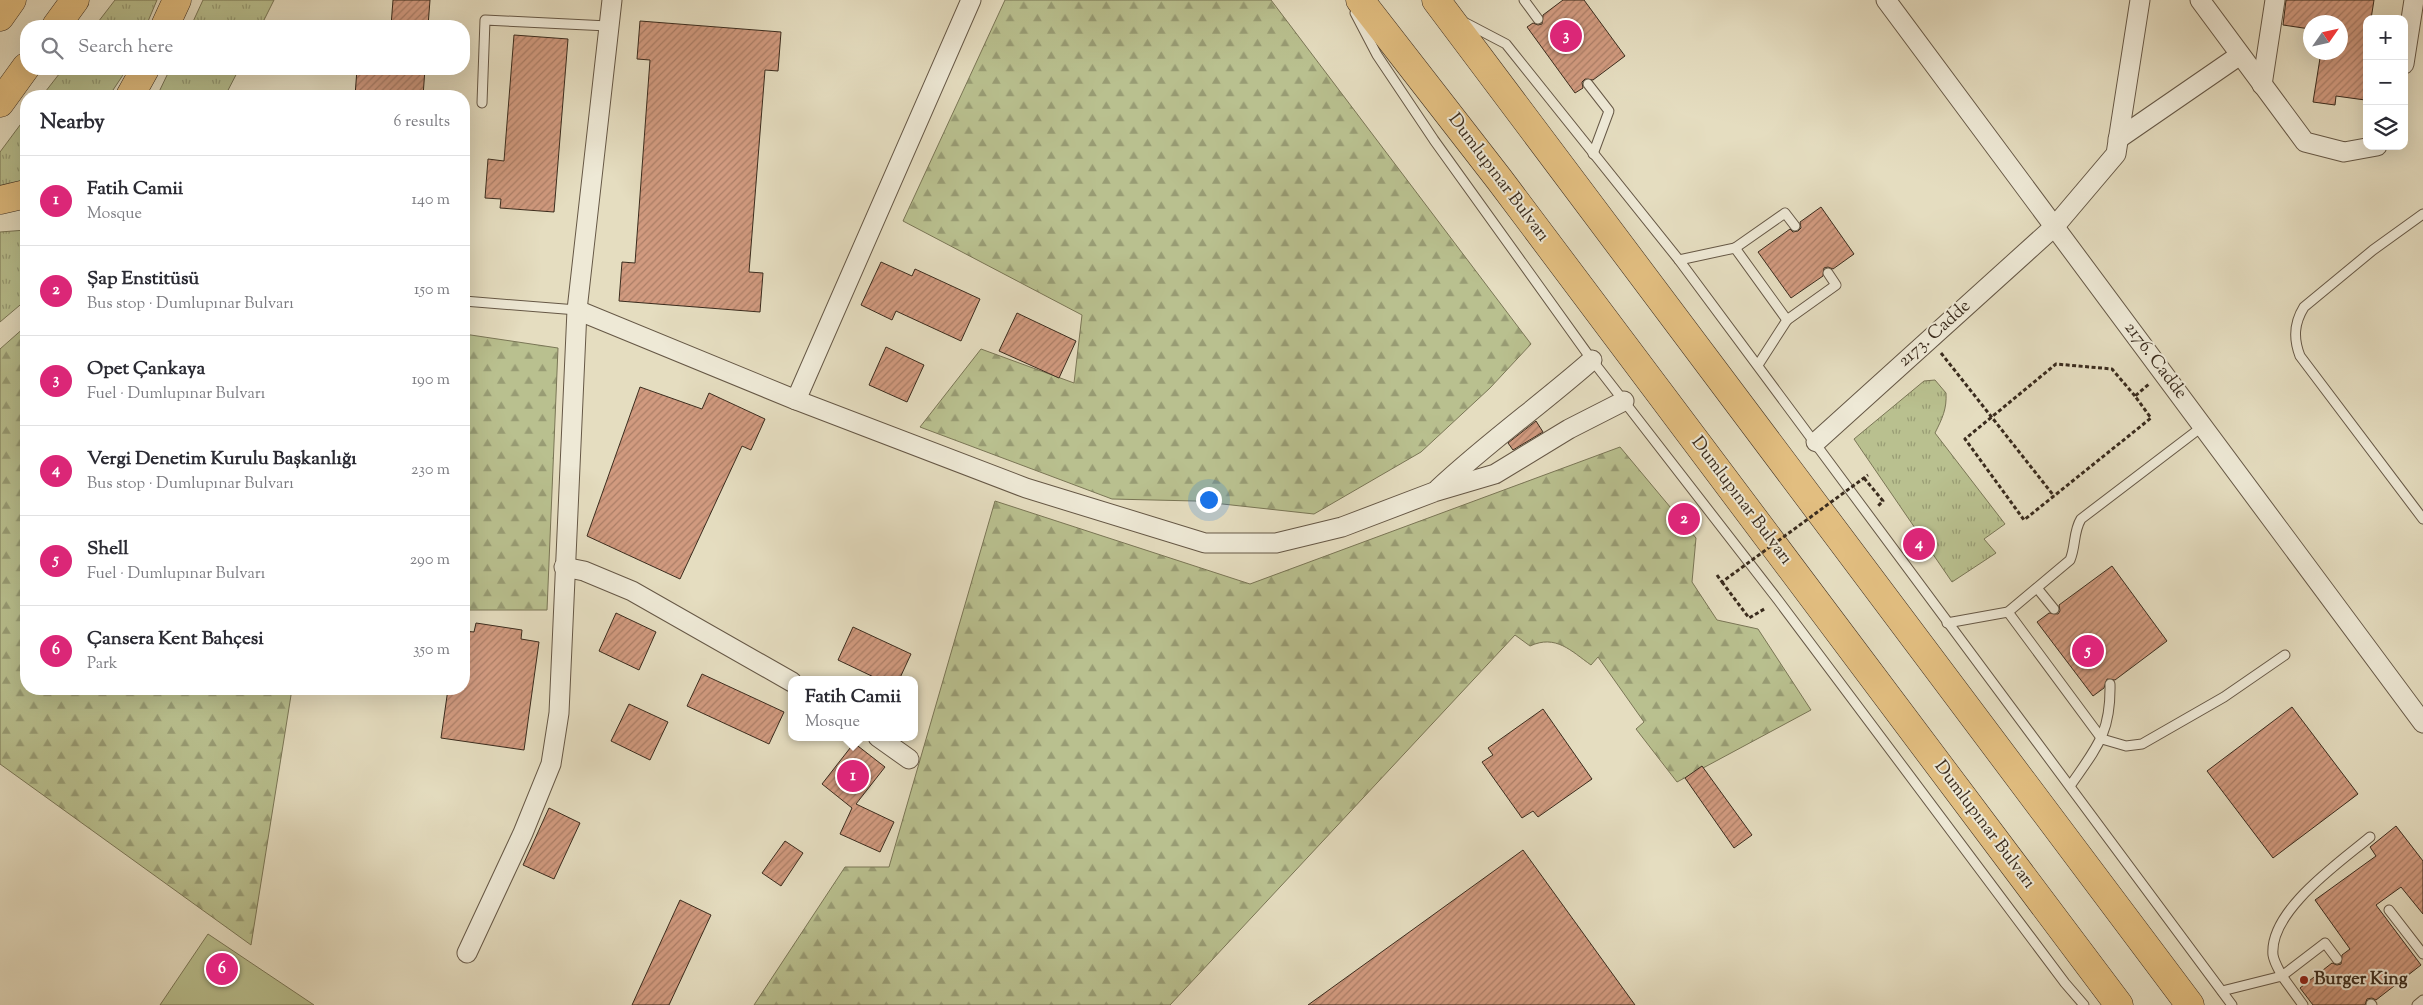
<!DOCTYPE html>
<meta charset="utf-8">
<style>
:root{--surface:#fff;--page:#f2f2f3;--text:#2b2b33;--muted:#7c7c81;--line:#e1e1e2;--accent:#db2777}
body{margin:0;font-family:"Sorts Mill Goudy",serif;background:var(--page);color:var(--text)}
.controls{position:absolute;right:15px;top:15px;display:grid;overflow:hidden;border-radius:10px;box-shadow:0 5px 20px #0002}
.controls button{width:45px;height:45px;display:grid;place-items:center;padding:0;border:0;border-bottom:1px solid var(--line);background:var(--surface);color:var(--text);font:25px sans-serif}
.compass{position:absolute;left:2303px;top:15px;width:45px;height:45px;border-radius:50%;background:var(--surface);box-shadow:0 5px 20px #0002;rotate:56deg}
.you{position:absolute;left:1208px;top:499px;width:18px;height:18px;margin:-12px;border:4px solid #fff;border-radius:50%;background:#1a73e8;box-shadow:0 0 0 8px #1a73e833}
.badge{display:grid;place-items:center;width:32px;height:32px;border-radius:50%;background:var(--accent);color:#fff;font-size:16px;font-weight:700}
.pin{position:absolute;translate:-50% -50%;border:2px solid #fff;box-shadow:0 1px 5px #0006}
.popup{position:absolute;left:788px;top:676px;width:130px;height:65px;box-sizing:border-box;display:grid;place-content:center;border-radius:10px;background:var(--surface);filter:drop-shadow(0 1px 4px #0005);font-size:16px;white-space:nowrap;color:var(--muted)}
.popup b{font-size:19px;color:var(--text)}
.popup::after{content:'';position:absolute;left:50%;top:100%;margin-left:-10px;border:10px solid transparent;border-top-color:var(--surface)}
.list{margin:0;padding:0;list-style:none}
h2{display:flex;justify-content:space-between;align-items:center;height:65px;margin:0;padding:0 20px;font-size:21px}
h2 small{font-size:16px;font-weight:400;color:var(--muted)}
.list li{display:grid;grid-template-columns:32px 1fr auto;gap:15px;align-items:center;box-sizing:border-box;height:90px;padding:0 20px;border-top:1px solid var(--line)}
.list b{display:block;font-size:19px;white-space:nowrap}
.list p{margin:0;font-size:16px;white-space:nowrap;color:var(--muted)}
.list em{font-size:16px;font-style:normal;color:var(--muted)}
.icon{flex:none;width:28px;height:28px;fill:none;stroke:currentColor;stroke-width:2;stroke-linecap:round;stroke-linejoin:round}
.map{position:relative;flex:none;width:2423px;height:1005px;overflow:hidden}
.search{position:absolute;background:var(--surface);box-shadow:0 5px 20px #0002;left:20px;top:20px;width:450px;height:55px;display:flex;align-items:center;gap:12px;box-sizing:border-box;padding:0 18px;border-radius:20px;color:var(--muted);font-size:19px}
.panel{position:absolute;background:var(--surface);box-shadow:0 5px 20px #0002;left:20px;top:90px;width:450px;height:605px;border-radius:20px}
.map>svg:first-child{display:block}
.grass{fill:url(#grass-tufts);stroke:#7a7656}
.forest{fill:url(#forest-firs);stroke:#7a7656}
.park{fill:#b9c08f;stroke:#7a7656}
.building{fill:url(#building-hatch);stroke:#3b2c1e}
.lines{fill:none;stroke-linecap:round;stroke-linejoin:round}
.lane-casing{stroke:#665846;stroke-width:11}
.street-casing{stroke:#665846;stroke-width:21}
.primary-casing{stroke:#3b2c1e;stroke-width:29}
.highway-casing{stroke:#3b2c1e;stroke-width:29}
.path{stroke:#3b2c1e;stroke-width:3;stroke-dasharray:4 2.5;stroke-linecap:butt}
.lane{stroke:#eee9d6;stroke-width:9}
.street{stroke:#eee9d6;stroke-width:19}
.primary{stroke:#e2be80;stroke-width:28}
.highway{stroke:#e2be80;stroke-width:28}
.path-bridge{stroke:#3b2c1e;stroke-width:3;stroke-dasharray:4 2.5;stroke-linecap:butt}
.poi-dot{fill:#8f2418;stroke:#eee9d6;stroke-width:2}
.labels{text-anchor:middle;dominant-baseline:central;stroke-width:4;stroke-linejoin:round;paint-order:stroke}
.street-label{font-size:18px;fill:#3b2c1e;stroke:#eee9d6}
.poi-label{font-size:18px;font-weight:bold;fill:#3b2c1e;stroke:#eee9d6;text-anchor:start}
</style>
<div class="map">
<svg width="2423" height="1005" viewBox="0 0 2423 1005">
<defs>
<pattern id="grass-tufts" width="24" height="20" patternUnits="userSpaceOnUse" patternTransform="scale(1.25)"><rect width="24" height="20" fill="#b9c08f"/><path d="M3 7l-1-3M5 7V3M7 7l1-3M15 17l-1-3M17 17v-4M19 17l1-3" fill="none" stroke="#989c74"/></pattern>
<pattern id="forest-firs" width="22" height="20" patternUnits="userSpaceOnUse" patternTransform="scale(1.25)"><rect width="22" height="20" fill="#b9c08f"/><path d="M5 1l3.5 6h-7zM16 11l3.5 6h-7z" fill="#989c74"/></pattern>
<pattern id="building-hatch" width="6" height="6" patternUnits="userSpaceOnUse" patternTransform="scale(1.25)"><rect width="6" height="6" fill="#d19a7f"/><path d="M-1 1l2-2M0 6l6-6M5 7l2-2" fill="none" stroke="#ab7e67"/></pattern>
</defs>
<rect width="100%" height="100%" fill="#e5ddc0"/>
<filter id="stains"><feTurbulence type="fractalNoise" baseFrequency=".004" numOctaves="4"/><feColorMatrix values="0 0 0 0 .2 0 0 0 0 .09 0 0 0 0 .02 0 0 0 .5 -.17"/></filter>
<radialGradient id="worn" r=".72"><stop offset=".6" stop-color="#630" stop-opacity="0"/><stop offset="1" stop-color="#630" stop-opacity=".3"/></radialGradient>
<g class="grass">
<path d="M115,0H157L146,26H95Z"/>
<path d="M203,0H274L261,26H191Z"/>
<path d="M63,69H127L109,96H42Z"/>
<path d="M170,69H239L225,96H157Z"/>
<path d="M26,117V180L0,188V152Z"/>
<path d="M26,230V300L0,322V232Z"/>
<path d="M1935,380L1946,393C1947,409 1942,419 1935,433L2005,524L1984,539L1996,553L1952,582L1854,439L1924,381Z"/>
</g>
<g class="forest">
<path d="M1005,0H1271L1531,344L1490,388L1421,452L1314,514L1195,501L1112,499L920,427L981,349L1074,383L1082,315L903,221Z"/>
<path d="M26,326V689H292L251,945L0,764V349Z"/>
<path d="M464,334L558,348L547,610H464Z"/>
<path d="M1620,447L1696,538L1692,582L1717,620L1758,629L1811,710L1677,782L1636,729L1644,722L1598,657L1591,665C1571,651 1556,634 1530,646L1515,635L1170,1005H754L845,867H889L995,501L1250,584Z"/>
</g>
<path class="park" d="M208,934L314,1005H160Z"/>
<g class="building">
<path d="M393,0H430L428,26H391Z"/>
<path d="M1563,0H1584L1625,56L1593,80L1585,79L1582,82L1583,88L1575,93L1527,27L1533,23L1538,25L1542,24L1543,15Z"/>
<path d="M2286,0H2374L2371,19H2367V86L2365,100L2336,96L2335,105L2313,102L2321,52H2340V22H2310V29L2283,25Z"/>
<path d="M640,21L781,32L778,71L765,70L749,272L763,273L760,312L619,301L622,262L635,263L650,60L637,59Z"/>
<path d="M514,35L568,39L554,212L500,208L501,199L485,198L488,159L504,161Z"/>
<path d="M357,69H425L423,96L390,93V96H355Z"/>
<path d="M1821,207L1854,254L1833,269L1828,267L1824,268L1823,276L1791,298L1758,252L1790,229L1793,232L1798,231L1801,228L1800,222Z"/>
<path d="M881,262L912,276L915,269L980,299L961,341L896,311L892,320L861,305Z"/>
<path d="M1017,313L1076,341L1059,378L999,351Z"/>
<path d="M886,347L924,365L907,402L869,385Z"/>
<path d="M640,387L702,409L709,393L765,419L751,450L742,446L680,579L587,536Z"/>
<path d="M1536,421L1543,432L1513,450L1508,443Z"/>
<path d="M2112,566L2167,641L2115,680L2107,679L2104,688L2093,696L2037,622L2049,613L2058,614L2060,611L2059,605Z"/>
<path d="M616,613L656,632L639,670L599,651Z"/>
<path d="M476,623L522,630L521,639L539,642L524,750L441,738L448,689H464V631L474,632Z"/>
<path d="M853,627L911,654L899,680H880L838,660Z"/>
<path d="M702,674L784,712L769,744L687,706Z"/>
<path d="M629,704L668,722L650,760L611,741Z"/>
<path d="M2292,707L2358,794L2273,858L2207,771Z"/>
<path d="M1543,709L1592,779L1538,817L1533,811L1522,818L1482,762L1493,755L1488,748Z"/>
<path d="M854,743L885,767L856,804L894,822L880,852L840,834L852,808L822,784Z"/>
<path d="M1702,766L1752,835L1734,848L1685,778Z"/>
<path d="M549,808L580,823L554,879L523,865Z"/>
<path d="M2396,826L2423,861V914L2401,887L2376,905L2421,965L2376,1000L2372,998L2367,999L2365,1005H2313L2300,988L2332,963L2337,965L2341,964L2342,955L2350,949L2315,900L2376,856L2370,847Z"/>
<path d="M785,841L803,853L781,886L762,873Z"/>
<path d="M1523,850L1635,1005H1308L1408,933Z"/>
<path d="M680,900L711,915L669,1005H632Z"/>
</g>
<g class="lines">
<defs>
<g id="lane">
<path d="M1524,0L1538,19"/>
<path d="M1355,13L1377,55L1434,140L1592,360L1778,600L2065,983L2084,1005"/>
<path d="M1464,22L1506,44L1679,260L2232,1005"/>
<path d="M1588,84L1609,111L1593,154"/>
<path d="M482,103L485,20L608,26"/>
<path d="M2423,214L2373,250L2304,307C2294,323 2293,338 2300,356L2423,519"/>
<path d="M1735,248L1785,213L1795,226"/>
<path d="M1679,260L1735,248L1787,320L1758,365"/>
<path d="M464,301L577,310"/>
<path d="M1787,320L1836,285L1828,273"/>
<path d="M2037,588L2054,609"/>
<path d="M2008,612L2102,739L2126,746L2142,744L2224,697L2285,655"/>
<path d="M1947,623L2008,612L2070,560C2076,546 2073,532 2081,519L2203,426"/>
<path d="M2070,786C2097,747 2111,733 2110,684"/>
<path d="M2389,910L2423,954"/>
<path d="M2337,959L2325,943L2282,976C2279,970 2274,962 2273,955C2269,911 2339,863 2370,837"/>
<path d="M2222,991L2282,976L2303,1005"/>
<path d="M2371,1004L2372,1005"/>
<path d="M2417,1005L2423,1000"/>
</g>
<g id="street">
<path d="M1886,0L2423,723"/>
<path d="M2200,0L2305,142L2344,152L2377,146"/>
<path d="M2404,64L2414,0"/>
<path d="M2262,85L2275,0"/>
<path d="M2118,139L2240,55"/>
<path d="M577,310L796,400L1026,488L1205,543H1276L1342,527L1434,492L1495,474L1569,429L1624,401"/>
<path d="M796,400L971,0"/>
<path d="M1816,442L2055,226L2116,154L2140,0"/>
<path d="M1438,489C1487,443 1542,404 1592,360"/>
<path d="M564,567L584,571L632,591L792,682"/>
<path d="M878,737L909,759"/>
<path d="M467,953L523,833L551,764L559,713L577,310L612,0"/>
</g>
<g id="primary">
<path d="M0,17L12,0"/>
<path d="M56,26L75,0"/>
<path d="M165,26L177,0"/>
<path d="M130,96L145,69"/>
<path d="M0,103L26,67"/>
<path d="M0,200L26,194"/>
</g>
<g id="highway">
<path d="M1360,0L1499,179L2119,1005"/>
<path d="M1436,0L2190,1005"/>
</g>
</defs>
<use href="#lane" class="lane-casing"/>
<use href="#street" class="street-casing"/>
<use href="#primary" class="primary-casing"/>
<use href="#highway" class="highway-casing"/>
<g class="path">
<path d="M1941,353L2054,496"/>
<path d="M2135,396L2112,369L2056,364L1965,439L2024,520L2151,418L2135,396L2149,384"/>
<path d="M1864,478L1883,501L1878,506"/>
<path d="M1722,582L1749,618L1766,608"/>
</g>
<use href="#lane" class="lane"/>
<use href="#street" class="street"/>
<use href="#primary" class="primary"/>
<use href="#highway" class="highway"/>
<path class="path-bridge" d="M1717,575L1722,582L1868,475"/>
</g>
<circle class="poi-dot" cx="2304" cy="980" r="5"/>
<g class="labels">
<g class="street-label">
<text transform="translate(1498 178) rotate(53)">Dumlupınar Bulvarı</text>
<text transform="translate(1935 334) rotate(-42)">2173. Cadde</text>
<text transform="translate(2155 361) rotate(53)">2176. Cadde</text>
<text transform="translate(1741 501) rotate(53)">Dumlupınar Bulvarı</text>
<text transform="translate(1984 825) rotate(53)">Dumlupınar Bulvarı</text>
</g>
<g class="poi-label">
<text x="2314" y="980">Burger King</text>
</g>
</g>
<rect width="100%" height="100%" filter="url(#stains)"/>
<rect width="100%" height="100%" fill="url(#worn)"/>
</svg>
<div class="controls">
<button>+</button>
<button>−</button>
<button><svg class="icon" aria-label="layers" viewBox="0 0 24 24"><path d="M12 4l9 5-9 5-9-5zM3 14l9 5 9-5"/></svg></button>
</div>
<svg class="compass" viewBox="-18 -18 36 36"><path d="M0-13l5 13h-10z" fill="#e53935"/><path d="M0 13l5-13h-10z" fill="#7c7c81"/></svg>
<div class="you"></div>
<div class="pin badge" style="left:853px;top:776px">1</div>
<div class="popup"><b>Fatih Camii</b>Mosque</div>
<div class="pin badge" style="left:1684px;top:519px">2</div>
<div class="pin badge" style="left:1566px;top:36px">3</div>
<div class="pin badge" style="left:1919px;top:544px">4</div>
<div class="pin badge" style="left:2088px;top:651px">5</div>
<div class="pin badge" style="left:222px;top:969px">6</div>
<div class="search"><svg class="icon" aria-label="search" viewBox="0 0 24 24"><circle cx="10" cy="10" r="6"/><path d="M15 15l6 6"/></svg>Search here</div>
<section class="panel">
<h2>Nearby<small>6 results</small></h2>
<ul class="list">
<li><span class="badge">1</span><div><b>Fatih Camii</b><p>Mosque</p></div><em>140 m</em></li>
<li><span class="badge">2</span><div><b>Şap Enstitüsü</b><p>Bus stop · Dumlupınar Bulvarı</p></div><em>150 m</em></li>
<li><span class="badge">3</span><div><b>Opet Çankaya</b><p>Fuel · Dumlupınar Bulvarı</p></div><em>190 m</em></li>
<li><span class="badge">4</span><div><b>Vergi Denetim Kurulu Başkanlığı</b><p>Bus stop · Dumlupınar Bulvarı</p></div><em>230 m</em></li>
<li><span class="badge">5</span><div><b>Shell</b><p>Fuel · Dumlupınar Bulvarı</p></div><em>290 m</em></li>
<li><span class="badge">6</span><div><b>Çansera Kent Bahçesi</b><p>Park</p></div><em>350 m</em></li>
</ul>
</section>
</div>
